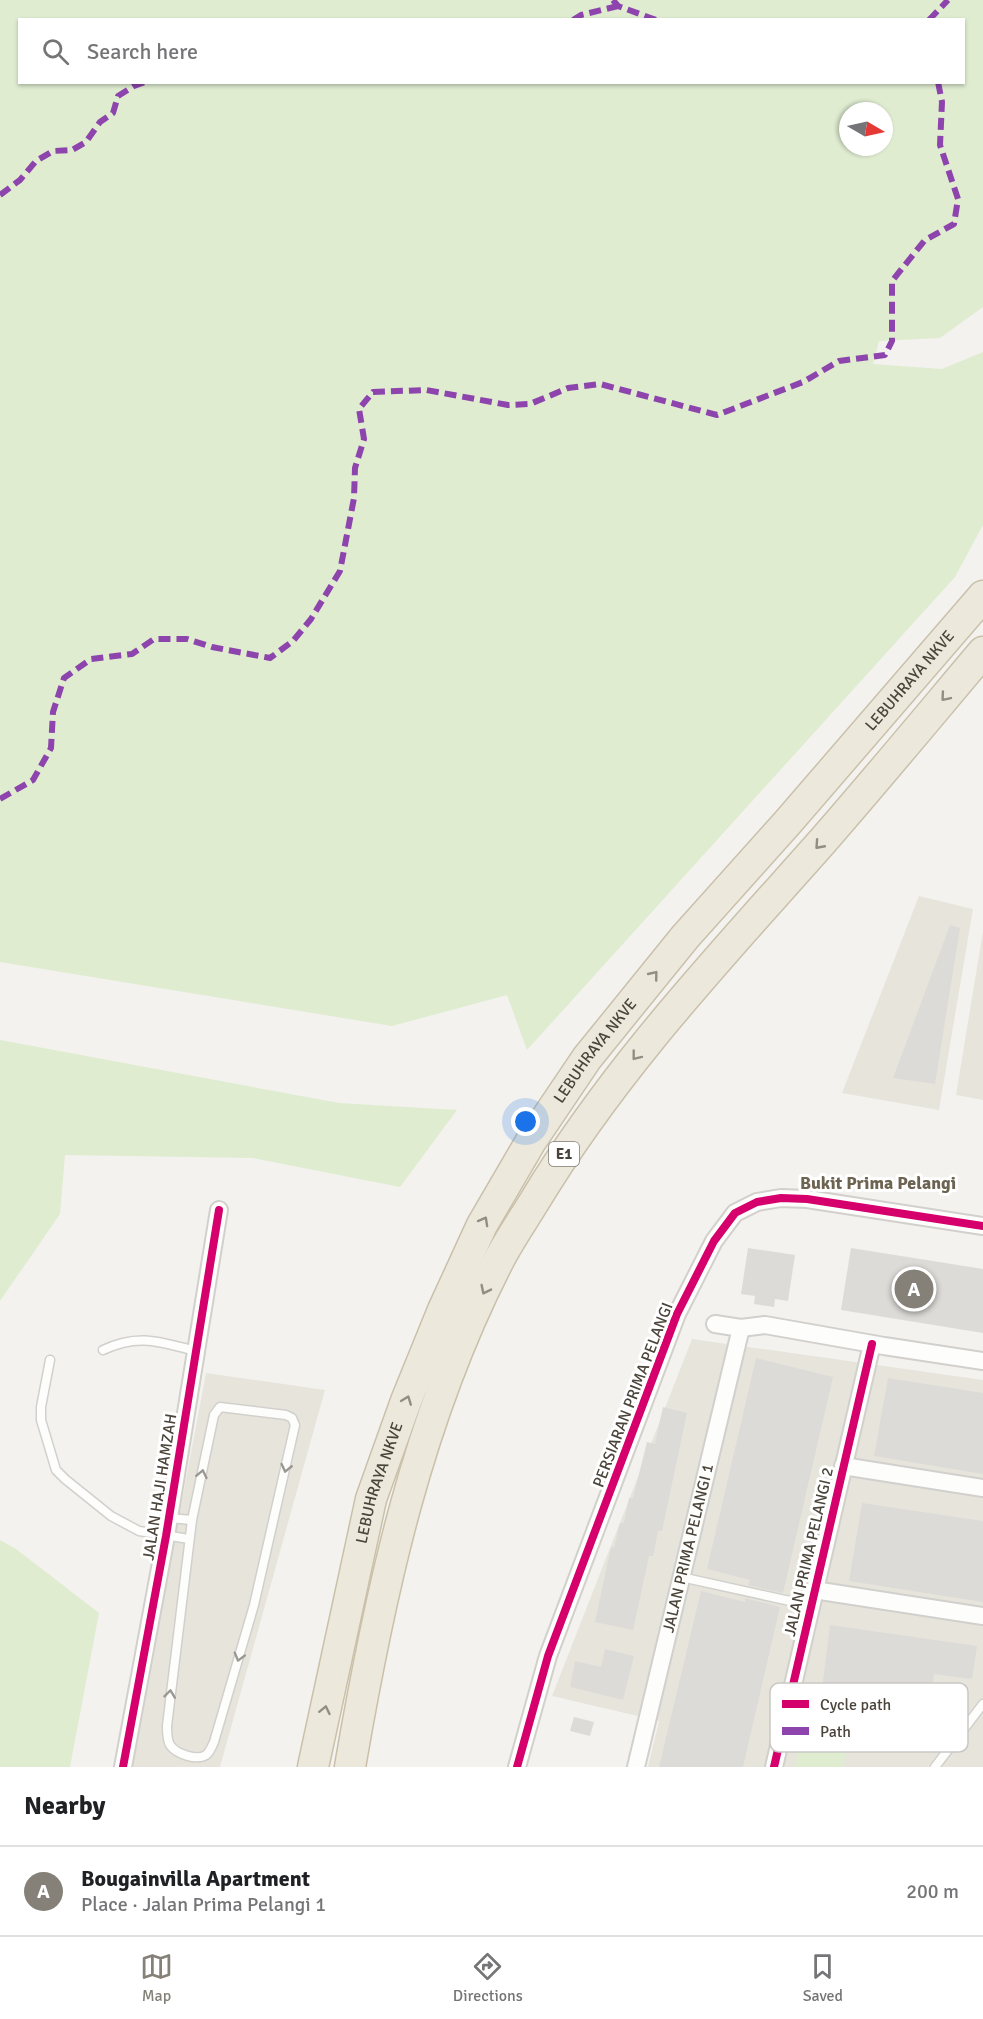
<!DOCTYPE html>
<meta charset="utf-8">
<style>
:root{--surface:#fff;--page:#f2f2f2;--text:#202124;--muted:#757577;--line:#e0e0e0;--accent:#858179}
body{margin:0;font-family:Signika,sans-serif;background:var(--page);color:var(--text)}
.compass{position:absolute;left:839px;top:102px;width:54px;height:54px;border-radius:50%;background:var(--surface);box-shadow:0 2px 4px #0004;rotate:99deg}
.you{position:absolute;left:526px;top:1122px;width:21px;height:21px;margin:-15px;border:4px solid #fff;border-radius:50%;background:#1a73e8;box-shadow:0 0 0 9px #1a73e833}
.badge{display:grid;place-items:center;width:39px;height:39px;border-radius:50%;background:var(--accent);color:#fff;font-size:20px;font-weight:700}
.pin{position:absolute;translate:-50% -50%;border:3px solid #fff;box-shadow:0 2px 6px #0006}
.list{margin:0;padding:0;list-style:none}
h2{display:flex;justify-content:space-between;align-items:center;height:78px;margin:0;padding:0 24px;font-size:26px}
h2 small{font-size:20px;font-weight:400;color:var(--muted)}
.list li{display:grid;grid-template-columns:39px 1fr auto;gap:18px;align-items:center;box-sizing:border-box;height:90px;padding:0 24px;border-top:2px solid var(--line)}
.list b{display:block;font-size:22px;white-space:nowrap}
.list p{margin:0;font-size:20px;white-space:nowrap;color:var(--muted)}
.list em{font-size:20px;font-style:normal;color:var(--muted)}
.icon{flex:none;width:33px;height:33px;fill:none;stroke:currentColor;stroke-width:2;stroke-linecap:round;stroke-linejoin:round}
.map{position:relative;flex:none;width:983px;height:1767px;overflow:hidden}
.search{position:absolute;background:var(--surface);box-shadow:0 2px 4px #0004;left:18px;right:18px;top:18px;height:66px;display:flex;align-items:center;gap:15px;box-sizing:border-box;padding:0 21px;border-radius:0px;color:var(--muted);font-size:22px}
.sheet{height:168px;background:var(--surface)}
nav{display:flex;justify-content:space-around;align-items:center;box-sizing:border-box;height:84px;border-top:2px solid var(--line);background:var(--surface);font-size:16px;color:var(--muted)}
nav a{display:grid;justify-items:center;gap:3px}
nav .on{color:var(--accent)}
.map>svg:first-child{display:block}
.residential{fill:#e7e4dc}
.green{fill:#dfecd0;fill-rule:evenodd}
.building{fill:#dddbd7}
.lines{fill:none;stroke-linecap:round;stroke-linejoin:round}
.service-casing{stroke:#d1d0cc;stroke-width:11}
.minor-casing{stroke:#d1d0cc;stroke-width:20}
.motorway-casing{stroke:#cac0aa;stroke-width:33}
.service{stroke:#fdfdfc;stroke-width:8}
.minor{stroke:#fdfdfc;stroke-width:16}
.motorway{stroke:#ece8dc;stroke-width:30}
.quiet{stroke:#8e44ad;stroke-width:6;stroke-dasharray:12 6;stroke-linecap:butt}
.cycleway-casing{stroke:#fff;stroke-width:11}
.cycleway{stroke:#d6006c;stroke-width:8}
.oneway{stroke:#938e83}
.oneway2{stroke:#9b9791}
.labels{text-anchor:middle;dominant-baseline:central;stroke-width:6;stroke-linejoin:round;paint-order:stroke}
.shield{fill:#fff;stroke:#807c75;stroke-width:1.5}
.shield-label{font-size:15px;font-weight:bold;fill:#4a443a}
.street-label{font-size:16px;fill:#4a443a;stroke:#fff}
.neighbourhood-label{font-size:18px;font-weight:bold;fill:#6c6351;stroke:#fff}
.key{fill:#fff;stroke:#c9c7c4;stroke-width:1.5}
.key-label{font-size:16px;fill:#4a443a}
</style>
<div class="map">
<svg width="983" height="1767" viewBox="0 0 983 1767">
<rect width="100%" height="100%" fill="#f3f2ee"/>
<g class="residential">
<path d="M919,896L973,909L939,1110L842,1093Z"/>
<path d="M983,931V1100L956,1095Z"/>
<path d="M692,1339L983,1380V1767H648L659,1721L552,1696Z"/>
<path d="M206,1373L325,1390L220,1767H132Z"/>
</g>
<g class="green">
<path d="M0,0H983V307L940,338L879,341L873,364L942,369L983,352V525L955,577L527,1050L507,995L392,1026L0,962ZM20,20H964V82H20ZM848,111H884V147H848Z"/>
<path d="M0,1040L339,1103L457,1110L400,1187L253,1158L65,1155L60,1214L0,1301Z"/>
<path d="M0,1540L16,1549L99,1613L70,1767H0Z"/>
<path d="M801,1743L847,1746L843,1767H794Z"/>
</g>
<g class="building">
<path d="M950,925L960,928L935,1084L893,1078Z"/>
<path d="M748,1248L795,1255L788,1301L775,1299L774,1307L754,1304L755,1296L741,1294Z"/>
<path d="M851,1248L983,1269V1333L841,1310Z"/>
<path d="M756,1358L833,1377L783,1593L748,1585L750,1580L707,1569Z"/>
<path d="M888,1378L983,1393V1474L874,1456Z"/>
<path d="M663,1407L687,1413L662,1531H658L653,1556H649L633,1630L595,1622L611,1547L614,1548L620,1523H624L629,1498H633L647,1442L655,1444Z"/>
<path d="M862,1503L983,1521V1602L849,1581Z"/>
<path d="M701,1591L745,1602V1598L780,1607L743,1767H659Z"/>
<path d="M830,1625L977,1646L972,1679L934,1674L927,1720L820,1705Z"/>
<path d="M605,1649L634,1656L623,1700L570,1687L575,1661L601,1667Z"/>
<path d="M574,1717L594,1722L590,1736L570,1731Z"/>
</g>
<g class="lines">
<defs>
<g id="service">
<path d="M103,1350C139,1333 160,1342 196,1351"/>
<path d="M50,1360L41,1407V1420L56,1470L65,1479L111,1516L139,1531L189,1539"/>
<path d="M169,1518L192,1520L214,1415L220,1407L286,1415L292,1418L295,1425L254,1605L214,1742C212,1746 210,1752 206,1755C197,1761 176,1754 170,1745C167,1740 167,1732 167,1726L192,1520"/>
<path d="M681,1577L790,1601L814,1590"/>
<path d="M935,1767L983,1704"/>
</g>
<g id="minor">
<path d="M715,1324L741,1328L765,1325L884,1346L983,1361"/>
<path d="M843,1466L983,1488"/>
<path d="M814,1590L983,1616"/>
<path d="M787,1714L916,1734"/>
<path d="M123,1767L166,1536L219,1210"/>
<path d="M517,1767L548,1656L677,1314L714,1241L735,1213L757,1202L781,1198L807,1199L983,1226"/>
<path id="s1" d="M636,1767L741,1328"/>
<path d="M774,1767L872,1344"/>
</g>
<g id="motorway">
<path id="s2" d="M313,1767L371,1499L406,1401L443,1310L482,1225L531,1141L587,1058L685,937L788,822L983,596"/>
<path d="M350,1767C380,1592 418,1416 500,1258C510,1239 523,1220 534,1202C614,1069 719,958 821,843C876,780 929,716 983,652"/>
</g>
</defs>
<use href="#service" class="service-casing"/>
<use href="#minor" class="minor-casing"/>
<use href="#motorway" class="motorway-casing"/>
<use href="#service" class="service"/>
<use href="#minor" class="minor"/>
<use href="#motorway" class="motorway"/>
<g class="quiet">
<path d="M613,0L618,6L656,20"/>
<path d="M573,20L581,15L618,6"/>
<path d="M929,20L948,0"/>
<path d="M0,195L20,180L36,161L53,151L72,150L86,142L100,122L113,113L118,96L134,86L145,82"/>
<path d="M0,799L33,780L51,748L53,712L64,678L91,659L132,654L154,639H187L212,647L270,658L293,641L311,619L340,571L354,498L355,468L364,439L359,409L373,392L426,390L508,405L530,404L568,388L600,384L717,415L803,382L839,361L885,355L892,341V281L925,240L954,224L958,199L940,145L942,102L938,82"/>
</g>
<defs>
<g id="cycleway">
<path d="M123,1767L166,1536L219,1210"/>
<path d="M517,1767L548,1656L677,1314L714,1241L735,1213L757,1202L781,1198L807,1199L983,1226"/>
<path d="M774,1767L872,1344"/>
</g>
</defs>
<use href="#cycleway" class="cycleway-casing"/>
<use href="#cycleway" class="cycleway"/>
</g>
<defs><path id="oneway-chevron" d="M-2-3.5L2.5 0L-2 3.5" fill="none" stroke-width="1.6" stroke-linecap="round" stroke-linejoin="round" transform="scale(1.5)"/></defs>
<g class="oneway">
<use href="#oneway-chevron" transform="translate(945 697) rotate(130)"/>
<use href="#oneway-chevron" transform="translate(819 845) rotate(132)"/>
<use href="#oneway-chevron" transform="translate(654 975) rotate(-51)"/>
<use href="#oneway-chevron" transform="translate(636 1056) rotate(128)"/>
<use href="#oneway-chevron" transform="translate(484 1221) rotate(-61)"/>
<use href="#oneway-chevron" transform="translate(485 1290) rotate(116)"/>
<use href="#oneway-chevron" transform="translate(407 1400) rotate(-69)"/>
<use href="#oneway-chevron" transform="translate(325 1710) rotate(-78)"/>
</g>
<g class="oneway2">
<use href="#oneway-chevron" transform="translate(286 1468) rotate(103)"/>
<use href="#oneway-chevron" transform="translate(202 1474) rotate(-78)"/>
<use href="#oneway-chevron" transform="translate(239 1657) rotate(106)"/>
<use href="#oneway-chevron" transform="translate(170 1694) rotate(-83)"/>
</g>
<g class="labels">
<rect class="shield" x="549" y="1142" width="30" height="24" rx="4.5"/>
<g class="shield-label">
<text x="564" y="1154">E1</text>
</g>
<g class="street-label">
<text stroke="none"><textPath href="#s2" startOffset="1264">LEBUHRAYA NKVE</textPath></text>
<text stroke="none"><textPath href="#s2" startOffset="778">LEBUHRAYA NKVE</textPath></text>
<text transform="translate(633 1395) rotate(-69)">PERSIARAN PRIMA PELANGI</text>
<text stroke="none"><textPath href="#s2" startOffset="292">LEBUHRAYA NKVE</textPath></text>
<text transform="translate(160 1487) rotate(-81)">JALAN HAJI HAMZAH</text>
<text stroke="none"><textPath href="#s1" startOffset="225">JALAN PRIMA PELANGI 1</textPath></text>
<text transform="translate(809 1552) rotate(-77)">JALAN PRIMA PELANGI 2</text>
</g>
<g class="neighbourhood-label">
<text x="878" y="1183">Bukit Prima Pelangi</text>
</g>
</g>
<rect x="770" y="1683" width="198" height="69" rx="9" class="key"/>
<rect x="782" y="1700" width="27" height="8" fill="#d6006c"/>
<rect x="782" y="1727" width="27" height="8" fill="#8e44ad"/>
<g class="key-label">
<text x="820" y="1710">Cycle path</text>
<text x="820" y="1737">Path</text>
</g>
</svg>
<svg class="compass" viewBox="-18 -18 36 36"><path d="M0-13l5 13h-10z" fill="#e53935"/><path d="M0 13l5-13h-10z" fill="#757577"/></svg>
<div class="you"></div>
<div class="pin badge" style="left:914px;top:1289px">A</div>
<div class="search"><svg class="icon" aria-label="search" viewBox="0 0 24 24"><circle cx="10" cy="10" r="6"/><path d="M15 15l6 6"/></svg>Search here</div>
</div>
<section class="sheet">
<h2>Nearby<small></small></h2>
<ul class="list">
<li><span class="badge">A</span><div><b>Bougainvilla Apartment</b><p>Place · Jalan Prima Pelangi 1</p></div><em>200 m</em></li>
</ul>
</section>
<nav>
<a class="on"><svg class="icon" aria-label="map" viewBox="0 0 24 24"><path d="M3 6l6-2 6 2 6-2v14l-6 2-6-2-6 2zM9 4v14M15 6v14"/></svg>Map</a>
<a><svg class="icon" aria-label="directions" viewBox="0 0 24 24"><path d="M12 3l9 9-9 9-9-9zM9 14v-3h6M13 9l2 2-2 2"/></svg>Directions</a>
<a><svg class="icon" aria-label="saved" viewBox="0 0 24 24"><path d="M7 4h10v16l-5-4-5 4z"/></svg>Saved</a>
</nav>
